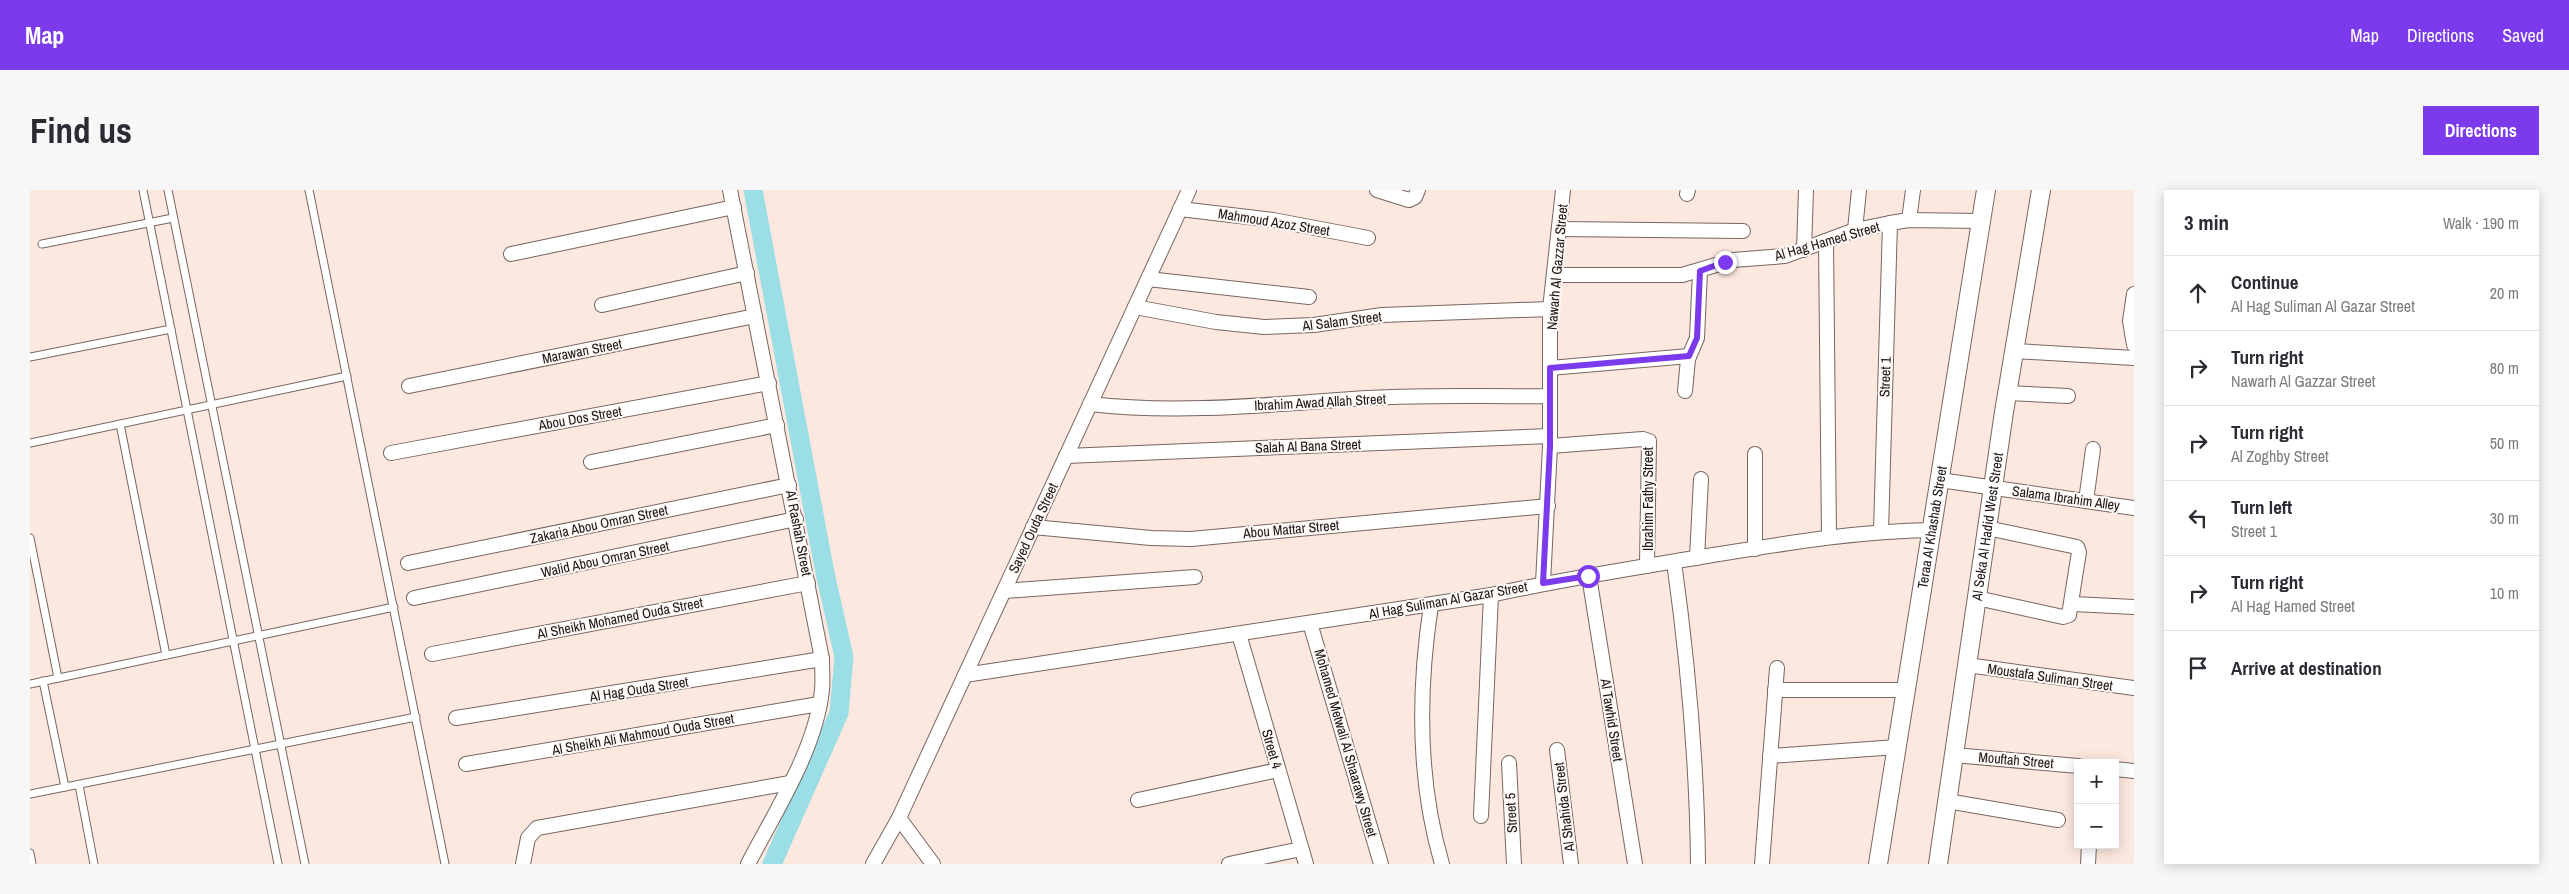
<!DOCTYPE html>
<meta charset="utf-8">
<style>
:root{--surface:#fff;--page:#f7f7f7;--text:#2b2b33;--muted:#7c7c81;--line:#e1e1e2;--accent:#7c3aed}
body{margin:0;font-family:"Archivo Narrow",sans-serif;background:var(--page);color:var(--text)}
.controls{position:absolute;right:15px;bottom:15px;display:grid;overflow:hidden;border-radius:0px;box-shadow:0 2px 12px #0003}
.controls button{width:45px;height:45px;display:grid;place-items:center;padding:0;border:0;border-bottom:1px solid var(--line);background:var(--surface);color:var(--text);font:25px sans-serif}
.stop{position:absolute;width:15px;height:15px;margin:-11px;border:4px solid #7c3aed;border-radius:50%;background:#fff}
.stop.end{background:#7c3aed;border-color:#fff;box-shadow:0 1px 5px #0008}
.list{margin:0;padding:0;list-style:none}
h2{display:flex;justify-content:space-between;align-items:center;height:65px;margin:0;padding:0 20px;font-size:21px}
h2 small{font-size:16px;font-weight:400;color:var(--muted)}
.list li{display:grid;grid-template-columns:32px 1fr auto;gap:15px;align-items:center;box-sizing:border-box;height:75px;padding:0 20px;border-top:1px solid var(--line)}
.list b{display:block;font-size:19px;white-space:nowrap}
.list p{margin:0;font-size:16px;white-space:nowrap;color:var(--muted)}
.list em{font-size:16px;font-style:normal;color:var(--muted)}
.icon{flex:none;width:28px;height:28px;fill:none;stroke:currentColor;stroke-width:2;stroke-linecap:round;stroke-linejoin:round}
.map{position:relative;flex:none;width:2104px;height:674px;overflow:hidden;border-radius:0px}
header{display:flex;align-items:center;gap:30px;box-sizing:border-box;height:70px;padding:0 25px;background:var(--accent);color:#fff}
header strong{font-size:24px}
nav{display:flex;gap:28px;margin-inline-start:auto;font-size:18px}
.intro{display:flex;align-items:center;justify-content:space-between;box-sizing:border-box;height:120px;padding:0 30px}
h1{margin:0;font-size:35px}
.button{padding:12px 22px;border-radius:0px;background:var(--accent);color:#fff;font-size:18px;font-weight:700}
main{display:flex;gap:30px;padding:0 30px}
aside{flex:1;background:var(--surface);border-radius:0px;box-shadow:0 2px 12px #0003}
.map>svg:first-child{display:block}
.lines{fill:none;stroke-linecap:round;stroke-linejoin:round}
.canal{stroke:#9cdee6;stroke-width:19}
.service-casing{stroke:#77665f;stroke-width:9}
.minor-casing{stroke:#77665f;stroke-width:16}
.tertiary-casing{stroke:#77665f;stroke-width:20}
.service{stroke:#fff;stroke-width:7}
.minor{stroke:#fff;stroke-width:14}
.tertiary{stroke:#fff;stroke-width:18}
.route{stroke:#7c3aed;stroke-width:6}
.labels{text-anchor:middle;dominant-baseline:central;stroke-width:4;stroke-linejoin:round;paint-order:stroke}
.street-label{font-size:14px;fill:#1c1512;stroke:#fdf9f7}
</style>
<header>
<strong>Map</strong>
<nav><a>Map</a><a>Directions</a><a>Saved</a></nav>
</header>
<div class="intro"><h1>Find us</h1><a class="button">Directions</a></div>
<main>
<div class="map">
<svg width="2104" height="674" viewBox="0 0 2104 674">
<rect width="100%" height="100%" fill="#fce8df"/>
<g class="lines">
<path class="canal" d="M723,0L795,383L814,467L809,523L742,674"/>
<defs>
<g id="service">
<path d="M113,0L248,674"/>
<path d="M138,0L275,674"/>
<path d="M279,0L415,674"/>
<path d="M12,54L143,28"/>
<path d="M0,167L141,139"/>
<path d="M90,234L136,465"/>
<path d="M0,253L317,186"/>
<path d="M0,348L28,488"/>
<path d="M13,491L35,597"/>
<path d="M0,494L364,417"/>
<path d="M49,595L64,674"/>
<path d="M0,604L386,527"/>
<path d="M0,663L2,674"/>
</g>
<g id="minor">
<path d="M700,0L792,469C792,479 793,490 792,500C786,559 745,622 718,674"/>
<path d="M1347,0L1379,10L1385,7L1388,0"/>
<path d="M1657,4L1658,0"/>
<path d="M1150,19L1243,30L1338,48"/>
<path d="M1879,30L1883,0"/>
<path d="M1529,39L1713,41"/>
<path d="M1825,40L1829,0"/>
<path d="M1796,51L1799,347"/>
<path d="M1774,60L1776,0"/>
<path d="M481,64L704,17"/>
<path d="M1524,85H1652L1703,70L1755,66L1825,40L1860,33L1879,30L1951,31"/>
<path d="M1118,89L1279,107"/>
<path d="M2104,104L2100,131L2104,155"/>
<path d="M572,115L717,83"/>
<path d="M1105,117L1186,132L1234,137L1284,135L1352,125L1520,119"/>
<path d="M1985,161L2104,168"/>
<path d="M1520,178L1659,166"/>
<path d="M379,196L725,126"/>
<path d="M1655,201L1658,169L1667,148L1670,81"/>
<path d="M1978,203L2038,206"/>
<path d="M1060,214C1147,224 1235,215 1322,209C1388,204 1455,207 1520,206"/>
<path d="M1520,256L1613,249L1619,251L1617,376"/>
<path d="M361,263L739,193"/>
<path d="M1725,264V359"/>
<path d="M1036,266L1520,246"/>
<path d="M561,272L747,235"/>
<path d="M1910,290L2104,318"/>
<path d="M2056,311L2063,259"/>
<path d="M1003,337L1121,348L1161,349L1518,316"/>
<path d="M1851,341L1860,33"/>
<path d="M1667,368L1671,289"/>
<path d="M1644,372C1658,472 1667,572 1668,674"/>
<path d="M378,373L759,295"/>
<path d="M1559,386L1605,674"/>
<path d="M1513,393L1520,256V119L1533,0"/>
<path d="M974,401L1165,387"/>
<path d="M384,408L766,329"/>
<path d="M1947,408L2033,427L2039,425L2049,362L2047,357L1957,338"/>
<path d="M2043,414L2104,417"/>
<path d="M1401,415C1388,501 1387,589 1412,674"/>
<path d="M1280,433L1351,674"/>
<path d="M1209,444L1276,674"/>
<path d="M402,464L778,393"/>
<path d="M1937,475L2104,498"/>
<path d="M935,485L1461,405C1533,389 1605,378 1677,366C1752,354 1826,341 1902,340"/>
<path d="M1745,500H1876"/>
<path d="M426,528L792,469"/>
<path d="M1527,560L1541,674"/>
<path d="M1924,565L2048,576"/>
<path d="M1740,566L1867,557"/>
<path d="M1479,573L1484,674"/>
<path d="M436,574L789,514"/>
<path d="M2085,579L2104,581"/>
<path d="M1108,610L1248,580"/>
<path d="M1917,611L2028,630"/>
<path d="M1451,626L1461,405"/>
<path d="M869,628L903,674"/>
<path d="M493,674L498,648L507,638L760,593"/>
<path d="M843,674L869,628L1159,0"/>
<path d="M1199,674L1271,659"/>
<path d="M1732,674L1747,478"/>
<path d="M2058,674L2059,655"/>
</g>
<g id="tertiary">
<path id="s1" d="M1848,674L1956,0"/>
<path id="s2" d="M1908,674L1974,222L2011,0"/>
</g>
</defs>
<use href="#service" class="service-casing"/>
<use href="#minor" class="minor-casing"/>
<use href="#tertiary" class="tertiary-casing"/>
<use href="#service" class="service"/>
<use href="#minor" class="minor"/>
<use href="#tertiary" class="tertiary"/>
</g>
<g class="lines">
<path class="route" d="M1558,386L1513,393L1520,256V178L1659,166L1667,148L1670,81L1695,72"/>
</g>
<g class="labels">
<g class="street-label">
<text transform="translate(1244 32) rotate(9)">Mahmoud Azoz Street</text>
<text transform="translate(1797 51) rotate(-16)">Al Hag Hamed Street</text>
<text transform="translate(1527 77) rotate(-85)">Nawarh Al Gazzar Street</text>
<text transform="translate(1312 131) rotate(-7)">Al Salam Street</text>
<text transform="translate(552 161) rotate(-11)">Marawan Street</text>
<text transform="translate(1855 187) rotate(-88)">Street 1</text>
<text transform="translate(1290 212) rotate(-3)">Ibrahim Awad Allah Street</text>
<text transform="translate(550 228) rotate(-10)">Abou Dos Street</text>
<text transform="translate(1278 256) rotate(-2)">Salah Al Bana Street</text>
<text transform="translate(2036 308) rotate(8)">Salama Ibrahim Alley</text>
<text transform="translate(1618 309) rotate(-90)">Ibrahim Fathy Street</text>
<text transform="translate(569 334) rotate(-12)">Zakaria Abou Omran Street</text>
<text stroke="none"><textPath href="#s1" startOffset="341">Teraa Al Khashab Street</textPath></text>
<text stroke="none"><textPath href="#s2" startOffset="341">Al Seka Al Hadid West Street</textPath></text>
<text transform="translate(1003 338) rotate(-65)">Sayed Ouda Street</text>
<text transform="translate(1261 339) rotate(-5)">Abou Mattar Street</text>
<text transform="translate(769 343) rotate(79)">Al Rashah Street</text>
<text transform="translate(575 369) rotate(-12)">Walid Abou Omran Street</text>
<text transform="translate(1418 410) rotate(-10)">Al Hag Suliman Al Gazar Street</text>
<text transform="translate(590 428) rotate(-11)">Al Sheikh Mohamed Ouda Street</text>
<text transform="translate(2020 487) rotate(8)">Moustafa Suliman Street</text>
<text transform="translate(609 499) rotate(-9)">Al Hag Ouda Street</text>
<text transform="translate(1582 530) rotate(81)">Al Tawhid Street</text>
<text transform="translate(613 544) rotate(-10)">Al Sheikh Ali Mahmoud Ouda Street</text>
<text transform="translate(1316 553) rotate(74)">Mohamed Metwali Al Shaarawy Street</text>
<text transform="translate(1242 559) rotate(74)">Street 4</text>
<text transform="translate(1986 570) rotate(5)">Mouftah Street</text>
<text transform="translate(1534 617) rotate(-97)">Al Shahida Street</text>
<text transform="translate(1481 623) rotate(-93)">Street 5</text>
</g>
</g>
</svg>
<div class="controls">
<button>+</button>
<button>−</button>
</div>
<div class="stop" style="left:1558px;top:386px"></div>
<div class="stop end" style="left:1695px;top:72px"></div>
</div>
<aside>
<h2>3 min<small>Walk · 190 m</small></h2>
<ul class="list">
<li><svg class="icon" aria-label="ahead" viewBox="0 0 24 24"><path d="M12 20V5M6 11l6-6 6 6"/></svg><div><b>Continue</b><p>Al Hag Suliman Al Gazar Street</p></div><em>20 m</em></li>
<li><svg class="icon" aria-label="right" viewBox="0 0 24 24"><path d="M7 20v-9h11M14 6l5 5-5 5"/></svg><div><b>Turn right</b><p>Nawarh Al Gazzar Street</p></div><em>80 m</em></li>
<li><svg class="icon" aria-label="right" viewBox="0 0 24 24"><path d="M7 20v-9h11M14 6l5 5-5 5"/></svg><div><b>Turn right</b><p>Al Zoghby Street</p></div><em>50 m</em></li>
<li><svg class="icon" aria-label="left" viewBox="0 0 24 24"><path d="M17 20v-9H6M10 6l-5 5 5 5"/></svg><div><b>Turn left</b><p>Street 1</p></div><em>30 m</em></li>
<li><svg class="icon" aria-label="right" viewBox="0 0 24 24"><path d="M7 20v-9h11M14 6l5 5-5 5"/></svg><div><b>Turn right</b><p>Al Hag Hamed Street</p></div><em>10 m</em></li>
<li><svg class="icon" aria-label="arrive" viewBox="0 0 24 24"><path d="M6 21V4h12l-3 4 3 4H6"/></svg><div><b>Arrive at destination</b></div></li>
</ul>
</aside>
</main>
